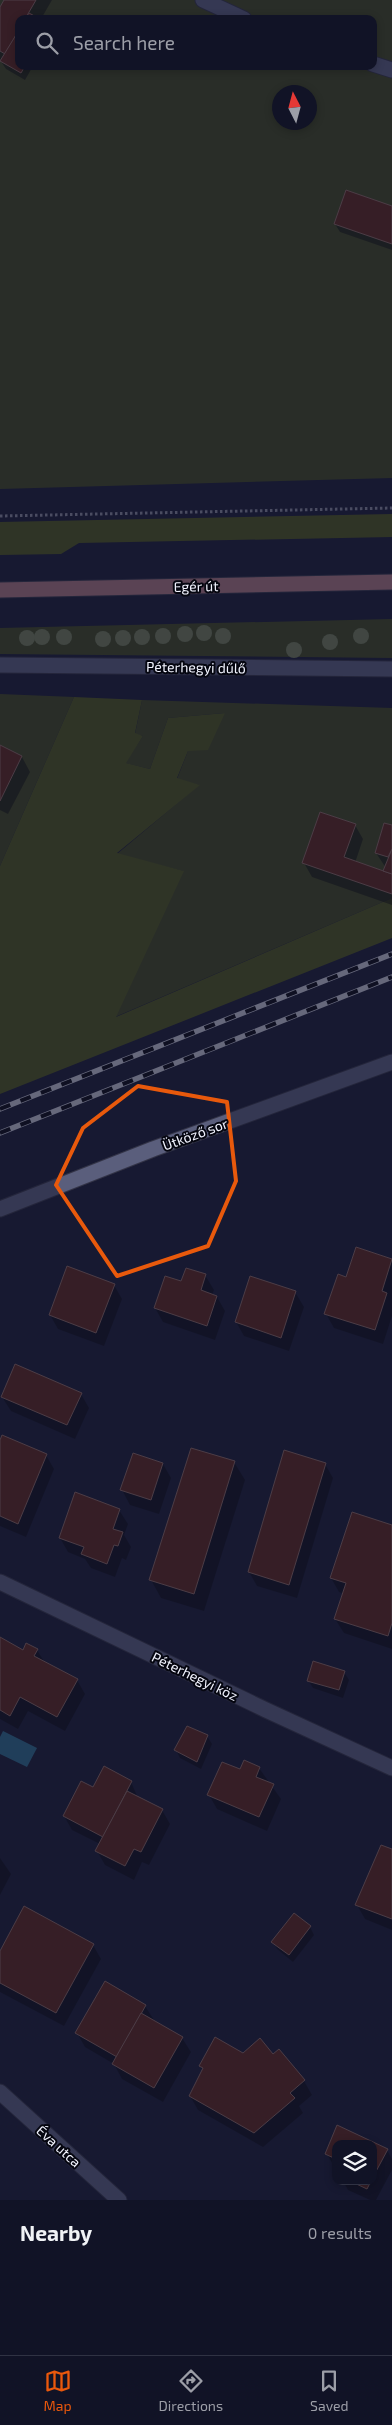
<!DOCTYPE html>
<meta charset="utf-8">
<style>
:root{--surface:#111326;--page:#1e2032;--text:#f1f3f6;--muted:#9c9ea7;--line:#303243;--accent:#ea580c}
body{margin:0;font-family:"Exo 2",sans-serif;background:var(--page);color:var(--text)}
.controls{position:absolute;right:15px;bottom:15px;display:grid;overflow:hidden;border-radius:10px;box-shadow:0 2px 8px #0003}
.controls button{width:45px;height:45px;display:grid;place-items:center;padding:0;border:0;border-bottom:1px solid var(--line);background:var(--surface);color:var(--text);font:25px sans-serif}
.compass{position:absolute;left:272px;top:85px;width:45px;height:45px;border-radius:50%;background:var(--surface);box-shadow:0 2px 8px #0003;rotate:354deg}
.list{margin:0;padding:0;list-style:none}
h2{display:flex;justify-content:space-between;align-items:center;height:65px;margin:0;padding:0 20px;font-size:21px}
h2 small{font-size:16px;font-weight:400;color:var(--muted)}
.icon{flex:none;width:28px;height:28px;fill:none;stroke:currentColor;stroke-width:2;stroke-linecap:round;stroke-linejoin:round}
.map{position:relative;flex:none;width:392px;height:2200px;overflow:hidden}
.search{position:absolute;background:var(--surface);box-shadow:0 2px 8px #0003;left:15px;right:15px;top:15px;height:55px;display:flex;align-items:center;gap:12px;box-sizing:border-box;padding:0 18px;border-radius:10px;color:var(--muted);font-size:19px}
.sheet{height:155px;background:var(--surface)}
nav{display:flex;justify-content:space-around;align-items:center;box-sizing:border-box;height:70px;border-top:1px solid var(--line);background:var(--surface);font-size:14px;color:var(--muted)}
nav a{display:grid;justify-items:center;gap:2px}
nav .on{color:var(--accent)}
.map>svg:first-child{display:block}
.green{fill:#3f461e;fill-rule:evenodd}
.forest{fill:#4d551a}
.water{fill:#2c6c8c}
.shadow{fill:#0007}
.building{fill:#5b251a;stroke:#8b675f}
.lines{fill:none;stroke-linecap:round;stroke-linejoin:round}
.minor-casing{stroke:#333447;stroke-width:17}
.major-casing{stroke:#333447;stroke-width:17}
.path{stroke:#87899b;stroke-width:3;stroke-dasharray:2.5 2.5;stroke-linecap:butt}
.minor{stroke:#5a5e7c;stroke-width:15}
.major{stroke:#aa757e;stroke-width:15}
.rail-casing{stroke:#c5c7d5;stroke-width:5.5}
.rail{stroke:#050610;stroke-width:4;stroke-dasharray:11;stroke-linecap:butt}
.tree{fill:#737d58}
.marked{fill:none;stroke:#e8590c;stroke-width:4;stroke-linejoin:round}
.labels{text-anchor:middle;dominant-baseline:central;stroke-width:4;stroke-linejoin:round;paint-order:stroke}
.street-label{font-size:14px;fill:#f1f3fe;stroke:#050610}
</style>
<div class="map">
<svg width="392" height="2200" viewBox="0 0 392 2200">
<rect width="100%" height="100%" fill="#171932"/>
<g class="green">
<path d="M0,0H392V478L0,489ZM19,19H373V66H19ZM280,92H310V122H280Z"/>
<path d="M392,619V658L0,654V628Z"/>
<path d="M0,694L74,697L0,866Z"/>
<path d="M142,700L392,708V898L115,1017L183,871L117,854L199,785L177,779L188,751L225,713L168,718L150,769L125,763L143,736L135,734Z"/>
</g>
<g class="forest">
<path d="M392,514V537L79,543L61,554L0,555V522Z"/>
<path d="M74,697L142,700L135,733L143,736L126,763L150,769L168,718L225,713L208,750L188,751L177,778L200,785L117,853L184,871L116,1017L392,898V938L0,1094V866Z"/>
</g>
<path class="water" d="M3,1731L37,1748L27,1767L0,1754V1737Z"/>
<g class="shadow">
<path d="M5,0H52L41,19H19V66H33L25,80L6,69L0,60V9Z"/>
<path d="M392,207V250L340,232L335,224Z"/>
<path d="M0,747L22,757L30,772L8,814L0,810Z"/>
<path d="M355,825L363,839L355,863L384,873L386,868L376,853L392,826V905L312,877L304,863Z"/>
<path d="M356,1249L392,1260V1316L383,1344L334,1328L326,1314L346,1278Z"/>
<path d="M205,1275L214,1290L212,1295L217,1297L225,1311L215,1340L163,1322L155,1308Z"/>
<path d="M114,1285L122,1299L104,1346L58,1329L50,1315Z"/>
<path d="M295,1292L304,1307L289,1351L244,1336L236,1322Z"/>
<path d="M81,1394L89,1408L75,1439L11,1411L2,1397Z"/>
<path d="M0,1443L46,1455L54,1469L26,1537L0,1526Z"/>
<path d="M234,1462L245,1480L204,1611L161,1598L151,1580Z"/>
<path d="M163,1464L171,1478L159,1514L130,1505L122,1490Z"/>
<path d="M325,1464L333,1478L297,1598L257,1586L249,1572Z"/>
<path d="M119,1510L128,1524L124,1535L131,1547L126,1560L122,1558L115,1577L91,1568L85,1559L68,1552L60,1538Z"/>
<path d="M392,1526V1649L344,1633L335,1619L344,1594L339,1592L331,1578Z"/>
<path d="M0,1639L23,1651L37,1650L45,1663L77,1680L85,1694L65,1731L28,1711L18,1729L0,1719Z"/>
<path d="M344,1672L349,1680L343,1698L313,1688L308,1680Z"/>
<path d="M207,1736L212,1744L201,1769L180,1758L176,1750Z"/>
<path d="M259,1768L281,1799L267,1831L217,1809L209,1795L240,1771Z"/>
<path d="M131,1782L138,1798L162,1810L170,1824L149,1865L142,1862L134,1880L105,1865L97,1851L100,1844L72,1830L64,1816L93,1789Z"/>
<path d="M392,1851V1930L365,1919L357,1905Z"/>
<path d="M0,1858L11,1874L0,1895Z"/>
<path d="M310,1927L314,1935L293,1962L277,1949L273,1942Z"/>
<path d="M93,1945L101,1959L64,2026L0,1992V1953Z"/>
<path d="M145,2006L154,2020L182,2038L191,2052L163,2102L122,2079L114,2064L85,2047L77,2033Z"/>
<path d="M279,2051L304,2081L312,2095L299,2106L303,2113L263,2147L198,2110L190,2096L203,2071L200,2066L273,2056Z"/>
<path d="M338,2127L387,2150L392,2159V2170L376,2200H370L348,2190L343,2181H373V2144H336L335,2168L327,2154Z"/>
</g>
<g class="building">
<path d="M4,0H36L25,19H19V30L5,54L0,51V7Z"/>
<path d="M29,13L40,19H25Z"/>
<path d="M19,30V66H25L21,73L0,61Z"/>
<path d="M346,190L392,206V244L334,224Z"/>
<path d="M0,745L22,756L0,801Z"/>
<path d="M320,812L356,824L344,857L392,874V894L302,863Z"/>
<path d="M384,823L392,825V849L388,857L375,853Z"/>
<path d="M392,849V874L383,871Z"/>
<path d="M356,1247L392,1259L382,1291L387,1293L375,1330L324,1314L338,1274L346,1277Z"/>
<path d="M67,1266L115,1284L96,1333L49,1315Z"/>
<path d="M186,1268L206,1274L201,1290L217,1296L207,1326L154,1308L165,1276L181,1281Z"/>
<path d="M250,1276L296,1291L281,1338L235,1322Z"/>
<path d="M15,1364L82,1393L67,1425L1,1397Z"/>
<path d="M2,1435L47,1454L18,1524L0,1516V1440Z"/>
<path d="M191,1448L235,1461L194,1594L149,1580Z"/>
<path d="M284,1450L326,1463L289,1585L248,1572Z"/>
<path d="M133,1453L163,1463L151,1500L120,1490Z"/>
<path d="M75,1492L120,1509L113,1529L123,1532L118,1546L114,1545L107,1564L81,1554L84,1547L59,1538Z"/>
<path d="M352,1512L392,1525V1623L388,1636L334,1619L346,1583L330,1578Z"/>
<path d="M0,1637L23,1650L26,1643L38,1649L34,1656L78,1679L57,1717L20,1697L10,1716L0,1710Z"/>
<path d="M313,1661L345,1671L339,1690L307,1681Z"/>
<path d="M187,1726L208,1735L197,1762L174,1750Z"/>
<path d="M244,1760L260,1767L256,1777L274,1784L259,1817L207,1795L222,1762L240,1769Z"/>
<path d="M104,1766L132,1781L103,1837L63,1816L81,1781L93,1787Z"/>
<path d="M127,1791L163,1809L141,1852L134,1849L125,1866L95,1851Z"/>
<path d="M381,1845L392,1849V1919L355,1905Z"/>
<path d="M24,1906L94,1944L56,2013L0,1983V1951Z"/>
<path d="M294,1913L311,1926L289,1955L271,1942Z"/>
<path d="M105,1981L146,2005L117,2057L75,2033Z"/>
<path d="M141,2013L183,2037L154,2088L112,2064Z"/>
<path d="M215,2037L243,2053L260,2038L273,2054L279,2049L305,2080L290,2093L295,2098L254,2133L189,2096L203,2068L199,2066Z"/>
<path d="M337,2125L388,2149L373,2177V2144H336V2159L325,2154Z"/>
<path d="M350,2181H371L367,2189Z"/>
</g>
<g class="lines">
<defs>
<g id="minor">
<path d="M203,0L244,19"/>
<path d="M373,64L392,70"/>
<path d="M0,665L392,669"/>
<path d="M0,1209L153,1149L392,1062"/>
<path d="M0,1582L266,1710L392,1768"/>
<path d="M0,2092L119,2200"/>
</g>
<path id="major" d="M0,590L392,582"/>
</defs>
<use href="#minor" class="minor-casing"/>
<use href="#major" class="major-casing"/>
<path class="path" d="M0,516L392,508"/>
<use href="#minor" class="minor"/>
<use href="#major" class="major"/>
<defs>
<g id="rail">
<path d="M0,1109L392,954"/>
<path d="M0,1133L392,977"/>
</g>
</defs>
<use href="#rail" class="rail-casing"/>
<use href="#rail" class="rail"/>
</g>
<g class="tree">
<circle cx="204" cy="633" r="8"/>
<circle cx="185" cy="634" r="8"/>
<circle cx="163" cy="636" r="8"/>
<circle cx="223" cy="636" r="8"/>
<circle cx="361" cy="636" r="8"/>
<circle cx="42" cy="637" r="8"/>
<circle cx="64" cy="637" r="8"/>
<circle cx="142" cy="637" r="8"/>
<circle cx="27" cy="638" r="8"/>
<circle cx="123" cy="638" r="8"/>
<circle cx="103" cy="639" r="8"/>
<circle cx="330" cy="642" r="8"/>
<circle cx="294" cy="650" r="8"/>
</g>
<path d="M0 0H392V2200H0ZM138,1086L227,1102L236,1181L208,1246L117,1276L56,1185L83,1128Z" fill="#171932" fill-opacity=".55" fill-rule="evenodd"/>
<path class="marked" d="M138,1086L227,1102L236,1181L208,1246L117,1276L56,1185L83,1128Z"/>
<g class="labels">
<g class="street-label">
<text transform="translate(196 586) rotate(-1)">Egér út</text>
<text transform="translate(196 667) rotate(1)">Péterhegyi dűlő</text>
<text transform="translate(195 1134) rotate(-20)">Ütköző sor</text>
<text transform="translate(195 1676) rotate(26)">Péterhegyi köz</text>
<text transform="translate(59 2146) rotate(42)">Éva utca</text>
</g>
</g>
</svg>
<div class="controls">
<button><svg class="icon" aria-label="layers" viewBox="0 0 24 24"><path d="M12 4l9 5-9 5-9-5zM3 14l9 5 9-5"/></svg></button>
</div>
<svg class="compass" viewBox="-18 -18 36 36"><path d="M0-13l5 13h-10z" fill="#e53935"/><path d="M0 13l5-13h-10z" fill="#9c9ea7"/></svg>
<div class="search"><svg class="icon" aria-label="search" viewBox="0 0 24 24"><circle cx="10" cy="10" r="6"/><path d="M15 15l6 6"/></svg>Search here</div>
</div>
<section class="sheet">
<h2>Nearby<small>0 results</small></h2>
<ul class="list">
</ul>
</section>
<nav>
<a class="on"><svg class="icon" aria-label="map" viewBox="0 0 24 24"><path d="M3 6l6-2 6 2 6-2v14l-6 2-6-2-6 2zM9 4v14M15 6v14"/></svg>Map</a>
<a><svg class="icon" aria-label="directions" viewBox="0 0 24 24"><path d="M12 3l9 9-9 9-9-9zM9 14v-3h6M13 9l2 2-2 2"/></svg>Directions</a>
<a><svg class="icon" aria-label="saved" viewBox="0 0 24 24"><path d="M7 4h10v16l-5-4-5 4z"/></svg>Saved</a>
</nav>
